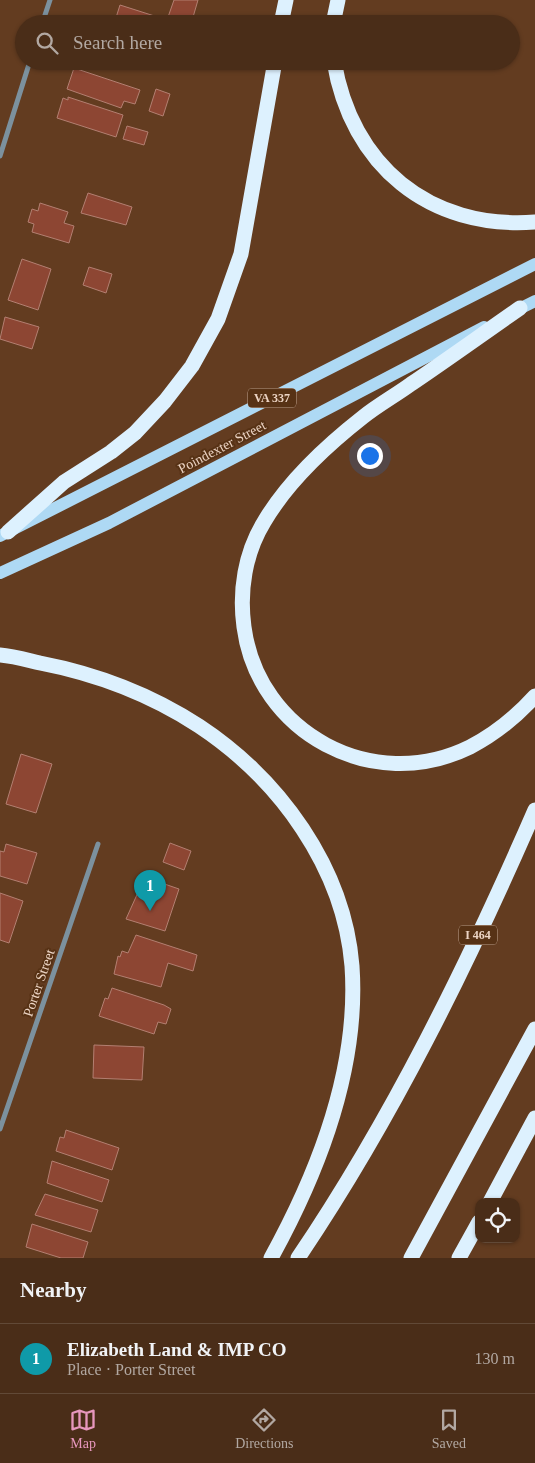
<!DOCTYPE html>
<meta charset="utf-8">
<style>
:root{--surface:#4a2d18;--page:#513521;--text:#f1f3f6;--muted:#b2a8a2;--line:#614937;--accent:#e797bd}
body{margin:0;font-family:"Times New Roman",serif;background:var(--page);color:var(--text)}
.controls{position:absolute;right:15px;bottom:15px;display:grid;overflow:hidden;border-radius:10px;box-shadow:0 1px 4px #0004}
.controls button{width:45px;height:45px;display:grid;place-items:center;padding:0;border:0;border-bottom:1px solid var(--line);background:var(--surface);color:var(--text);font:25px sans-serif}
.you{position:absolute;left:369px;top:455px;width:18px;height:18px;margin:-12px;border:4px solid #fff;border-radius:50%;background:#1a73e8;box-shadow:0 0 0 8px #1a73e833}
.badge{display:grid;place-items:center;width:32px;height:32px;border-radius:50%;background:var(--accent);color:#fff;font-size:16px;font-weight:700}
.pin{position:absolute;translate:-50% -41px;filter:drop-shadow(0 1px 2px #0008)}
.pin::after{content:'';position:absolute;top:26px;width:18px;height:15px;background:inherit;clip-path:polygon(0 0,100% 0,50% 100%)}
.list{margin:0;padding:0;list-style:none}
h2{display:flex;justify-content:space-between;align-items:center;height:65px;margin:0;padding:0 20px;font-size:21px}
h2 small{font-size:16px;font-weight:400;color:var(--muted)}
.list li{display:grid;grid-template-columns:32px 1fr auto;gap:15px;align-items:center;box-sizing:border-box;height:70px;padding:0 20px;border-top:1px solid var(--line)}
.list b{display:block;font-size:19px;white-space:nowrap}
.list p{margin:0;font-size:16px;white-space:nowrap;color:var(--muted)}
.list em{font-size:16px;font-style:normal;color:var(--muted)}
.icon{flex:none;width:28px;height:28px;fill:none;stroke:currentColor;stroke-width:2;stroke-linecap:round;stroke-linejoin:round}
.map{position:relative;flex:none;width:535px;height:1258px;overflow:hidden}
.search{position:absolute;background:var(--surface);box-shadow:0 1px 4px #0004;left:15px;right:15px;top:15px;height:55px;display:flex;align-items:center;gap:12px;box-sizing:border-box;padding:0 18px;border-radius:28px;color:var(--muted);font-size:19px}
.sheet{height:135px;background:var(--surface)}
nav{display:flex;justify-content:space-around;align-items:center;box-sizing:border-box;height:70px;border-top:1px solid var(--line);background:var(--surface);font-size:14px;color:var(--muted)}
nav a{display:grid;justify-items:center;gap:2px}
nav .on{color:var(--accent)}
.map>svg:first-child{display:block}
.building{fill:#8d4633;stroke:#b37f71}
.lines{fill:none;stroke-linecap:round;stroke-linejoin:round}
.street{stroke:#7c919e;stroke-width:5}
.primary{stroke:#aed9f4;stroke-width:12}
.highway{stroke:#ddf1fe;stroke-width:15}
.labels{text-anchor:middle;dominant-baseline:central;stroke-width:4;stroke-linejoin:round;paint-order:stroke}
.shield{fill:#573215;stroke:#bfa390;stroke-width:1}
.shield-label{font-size:12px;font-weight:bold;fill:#ecd4c4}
.street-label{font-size:14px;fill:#ecd4c4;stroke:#573215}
</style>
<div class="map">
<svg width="535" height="1258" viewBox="0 0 535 1258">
<rect width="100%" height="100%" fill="#633c20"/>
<g class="building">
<path d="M174,0H198L191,24H114L120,5L167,20Z"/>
<path d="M74,68L140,90L135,104L124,101L121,108L67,89Z"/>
<path d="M156,89L170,94L163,116L149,111Z"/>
<path d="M68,97L123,115L116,137L57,118L63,98L68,100Z"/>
<path d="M127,126L148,132L144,145L123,139Z"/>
<path d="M88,193L132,207L126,225L81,213Z"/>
<path d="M40,203L68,212L64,223L74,226L69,243L32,232L34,224L28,222L32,209L38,211Z"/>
<path d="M22,259L51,269L38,310L8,300Z"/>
<path d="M89,267L112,274L106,293L83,285Z"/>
<path d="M5,317L39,327L32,349L0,339Z"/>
<path d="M21,754L52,764L36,813L6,804Z"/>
<path d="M170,843L191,851L184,870L163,862Z"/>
<path d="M6,844L37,853L27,884L0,876V851L4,852Z"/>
<path d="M150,879L179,889L165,931L126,919L140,888L146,890Z"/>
<path d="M0,893L23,901L9,943L0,940Z"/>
<path d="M136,935L197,955L193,971L168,963L161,987L114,974L118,956L120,957L122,951L128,953Z"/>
<path d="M112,988L164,1005L171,1009L166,1024L158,1022L154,1034L99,1016L105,998L108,999Z"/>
<path d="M94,1045L144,1047L142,1080L93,1078Z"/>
<path d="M66,1130L119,1148L112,1170L56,1151L60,1137L64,1138Z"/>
<path d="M52,1161L109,1180L102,1202L47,1183Z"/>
<path d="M45,1194L98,1210L91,1232L35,1215Z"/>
<path d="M32,1224L88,1242L83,1258H61L26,1247Z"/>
</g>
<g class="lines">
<g class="street">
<path d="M42,24L50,0"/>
<path d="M0,156L30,61"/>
<path d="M0,1129L98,844"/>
</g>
<g class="primary">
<path d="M513,312L535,301"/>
<path d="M0,536L535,264"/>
<path d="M0,573L109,523L484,327"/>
</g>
<g class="highway">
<path d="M281,24L286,0"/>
<path d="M333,24L338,0"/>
<path d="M334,61C351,165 429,230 535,222"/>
<path d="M520,308C484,333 448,359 411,384C396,395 378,405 363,417C326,446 288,481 264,522C245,553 239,591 244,627C258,733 373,795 470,747C495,734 516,717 535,696"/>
<path d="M8,532L64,482L111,452L135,433L165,401L192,366L218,319L241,254L275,61"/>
<path d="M0,655C13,656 27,660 40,663C97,674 150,694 199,726C279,779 344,867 352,966C359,1067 319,1171 271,1258"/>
<path d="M490,1202L535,1118"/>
<path d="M298,1258C392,1119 468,964 535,810"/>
<path d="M411,1258L535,1029"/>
<path d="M459,1258L479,1222"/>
</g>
</g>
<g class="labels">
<g class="shield">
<rect x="248" y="388.5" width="48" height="19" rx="4"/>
<rect x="459" y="925.5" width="38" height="19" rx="4"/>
</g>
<g class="shield-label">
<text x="272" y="398">VA 337</text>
<text x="478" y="935">I 464</text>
</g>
<g class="street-label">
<text transform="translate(222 447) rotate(-28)">Poindexter Street</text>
<text transform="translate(39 983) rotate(-71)">Porter Street</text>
</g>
</g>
</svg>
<div class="controls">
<button><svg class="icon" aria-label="locate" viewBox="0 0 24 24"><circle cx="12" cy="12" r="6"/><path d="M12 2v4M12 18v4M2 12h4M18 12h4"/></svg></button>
</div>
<div class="you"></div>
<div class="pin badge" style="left:150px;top:911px;background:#0f9aa8">1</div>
<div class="search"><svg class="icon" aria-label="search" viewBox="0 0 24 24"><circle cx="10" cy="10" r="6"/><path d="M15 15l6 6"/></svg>Search here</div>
</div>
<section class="sheet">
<h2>Nearby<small></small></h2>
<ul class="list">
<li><span class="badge" style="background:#0f9aa8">1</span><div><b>Elizabeth Land &amp; IMP CO</b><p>Place · Porter Street</p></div><em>130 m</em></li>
</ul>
</section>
<nav>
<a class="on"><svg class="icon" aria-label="map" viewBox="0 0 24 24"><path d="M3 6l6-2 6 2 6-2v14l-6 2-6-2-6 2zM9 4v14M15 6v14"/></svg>Map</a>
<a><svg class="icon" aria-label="directions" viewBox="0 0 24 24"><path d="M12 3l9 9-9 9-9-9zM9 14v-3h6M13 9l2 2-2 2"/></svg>Directions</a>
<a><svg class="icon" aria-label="saved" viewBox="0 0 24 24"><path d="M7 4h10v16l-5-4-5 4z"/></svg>Saved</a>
</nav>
